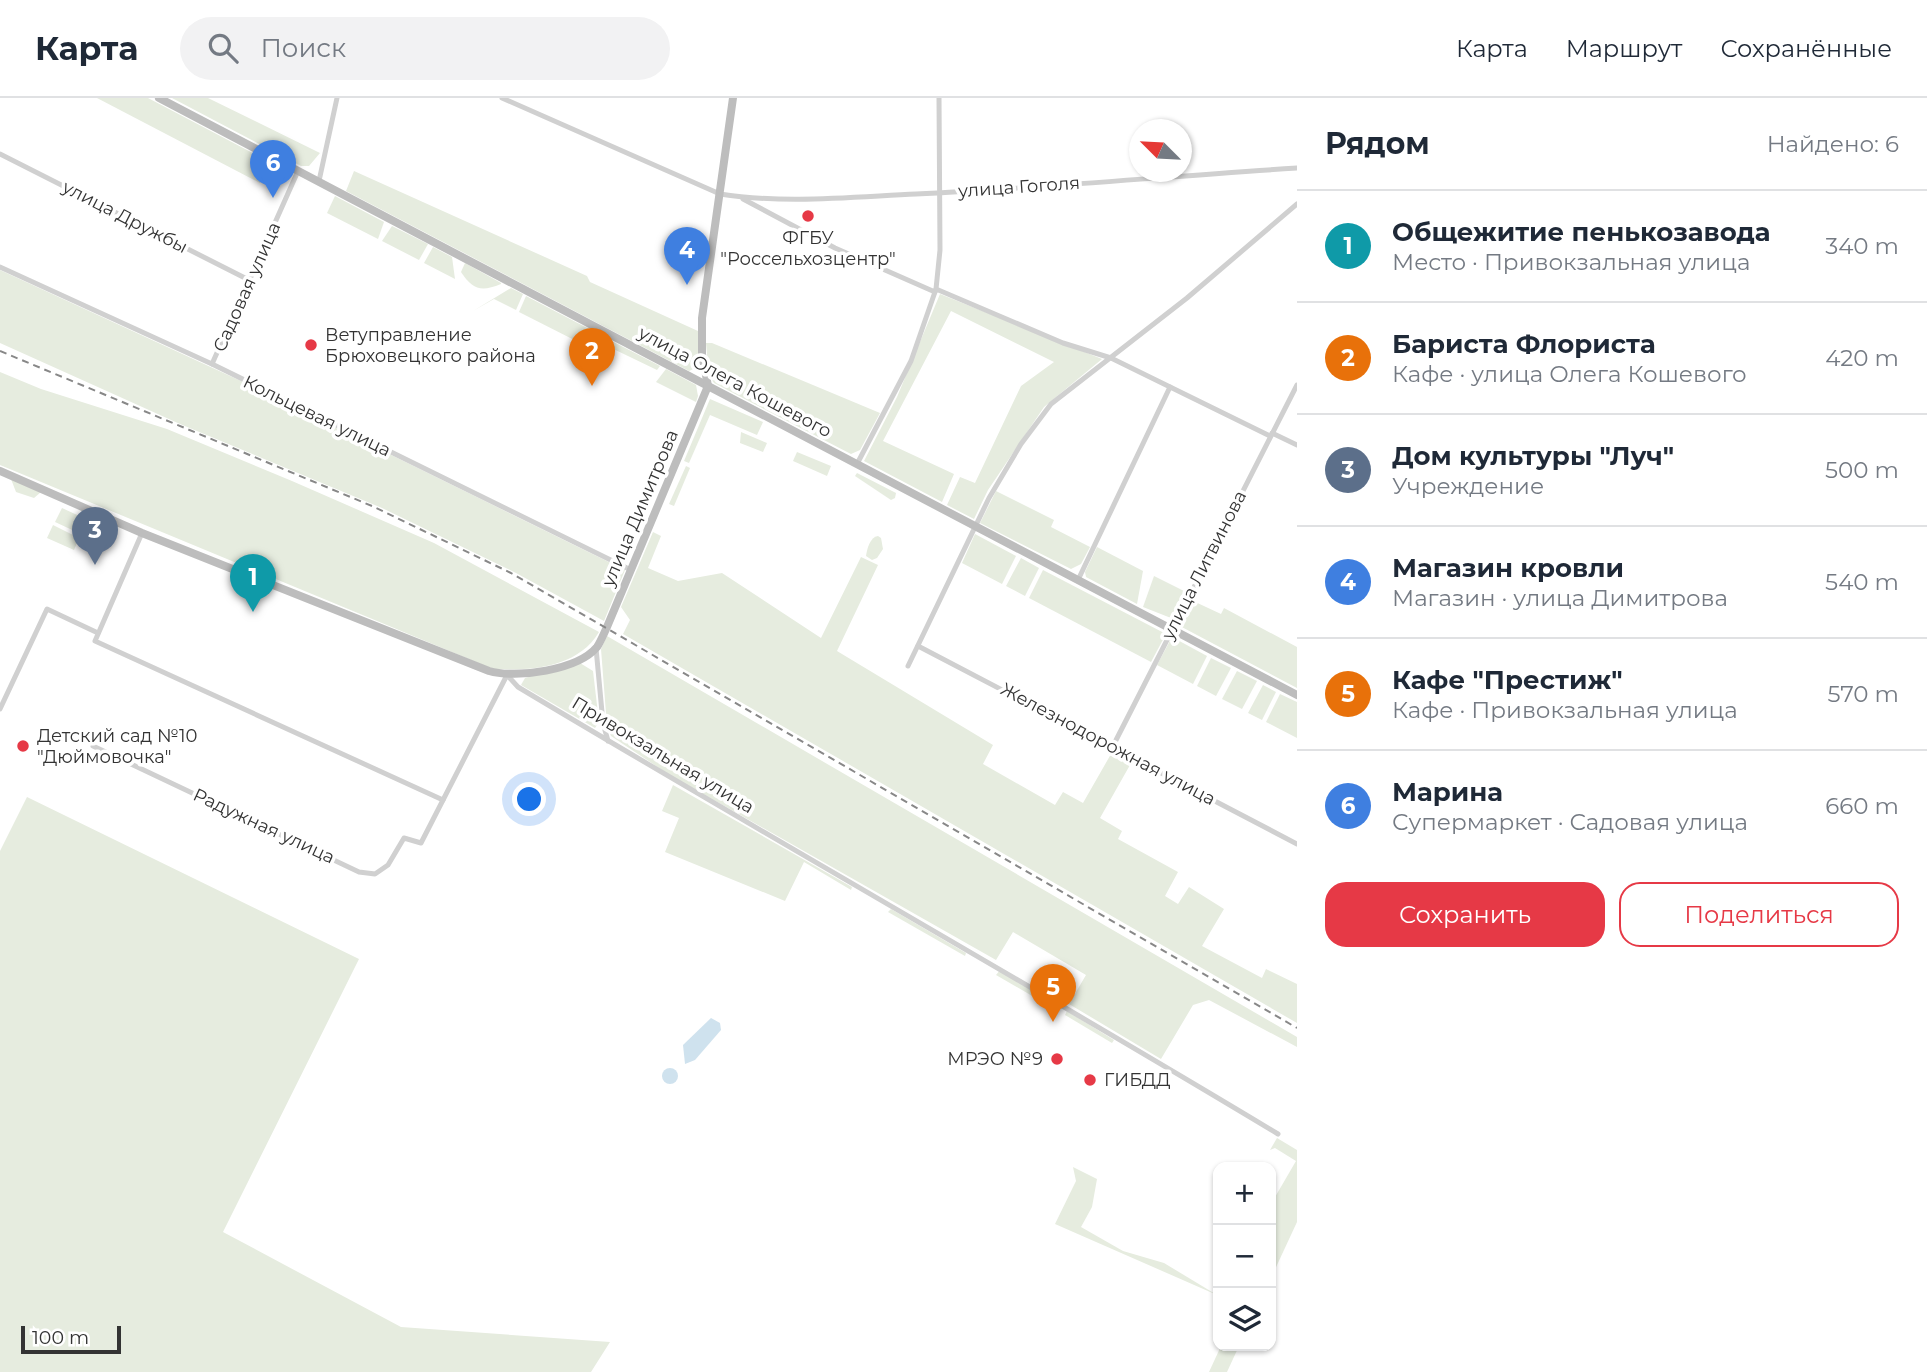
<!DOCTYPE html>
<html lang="ru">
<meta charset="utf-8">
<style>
:root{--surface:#fff;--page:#f2f2f3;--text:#1f2937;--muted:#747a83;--line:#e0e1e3;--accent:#e63946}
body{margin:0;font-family:Montserrat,sans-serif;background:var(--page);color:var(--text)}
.controls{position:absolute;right:21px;bottom:21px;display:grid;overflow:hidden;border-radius:14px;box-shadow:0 2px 5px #0004}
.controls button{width:63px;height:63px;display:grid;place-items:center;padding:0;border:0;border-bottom:2px solid var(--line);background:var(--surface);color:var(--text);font:35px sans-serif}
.compass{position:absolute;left:1129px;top:21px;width:63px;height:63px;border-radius:50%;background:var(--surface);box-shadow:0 2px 5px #0004;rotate:294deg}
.scale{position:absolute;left:21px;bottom:18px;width:100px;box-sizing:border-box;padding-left:7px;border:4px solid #333;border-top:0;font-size:19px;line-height:24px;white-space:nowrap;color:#333;-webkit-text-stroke:5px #fff;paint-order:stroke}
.you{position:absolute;left:530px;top:702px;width:24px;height:24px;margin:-18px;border:5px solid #fff;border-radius:50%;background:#1a73e8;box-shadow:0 0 0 10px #1a73e833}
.badge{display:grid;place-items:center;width:46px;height:46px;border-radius:50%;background:var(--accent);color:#fff;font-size:23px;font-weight:700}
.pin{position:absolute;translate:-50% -58px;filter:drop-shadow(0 2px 4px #0008)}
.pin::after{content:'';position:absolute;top:37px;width:24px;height:21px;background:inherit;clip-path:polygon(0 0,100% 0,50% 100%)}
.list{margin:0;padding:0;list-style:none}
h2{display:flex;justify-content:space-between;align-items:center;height:91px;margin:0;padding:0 28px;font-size:30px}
h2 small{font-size:23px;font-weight:400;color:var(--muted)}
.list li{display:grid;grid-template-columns:46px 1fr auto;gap:21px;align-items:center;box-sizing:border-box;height:112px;padding:0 28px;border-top:2px solid var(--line)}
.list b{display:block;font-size:26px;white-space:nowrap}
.list p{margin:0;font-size:23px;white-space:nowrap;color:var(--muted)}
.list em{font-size:23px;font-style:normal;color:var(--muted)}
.actions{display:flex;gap:14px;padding:21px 28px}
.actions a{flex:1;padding:16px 0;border:2px solid var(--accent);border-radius:21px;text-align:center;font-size:24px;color:var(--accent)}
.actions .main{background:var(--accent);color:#fff}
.icon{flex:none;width:38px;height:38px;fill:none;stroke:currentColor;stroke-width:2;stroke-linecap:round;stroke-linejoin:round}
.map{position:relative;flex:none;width:1297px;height:1274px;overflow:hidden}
header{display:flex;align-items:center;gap:42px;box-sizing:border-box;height:98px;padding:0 35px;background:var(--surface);border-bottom:2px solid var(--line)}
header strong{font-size:33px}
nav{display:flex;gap:38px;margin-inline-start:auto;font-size:24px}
.search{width:490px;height:63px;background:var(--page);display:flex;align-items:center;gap:18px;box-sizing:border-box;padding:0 24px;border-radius:38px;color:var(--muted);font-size:26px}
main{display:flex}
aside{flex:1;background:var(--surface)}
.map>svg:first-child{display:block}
.green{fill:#e6ecdf}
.water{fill:#cfe2ee}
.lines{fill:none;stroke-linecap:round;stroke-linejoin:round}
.street{stroke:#d0d0d0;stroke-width:5}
.secondary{stroke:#bdbdbd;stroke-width:8}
.rail{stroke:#888;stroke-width:2;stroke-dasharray:7 5;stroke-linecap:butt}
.poi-dot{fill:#e63946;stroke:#fff;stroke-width:2.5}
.labels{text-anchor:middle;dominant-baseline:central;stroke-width:7;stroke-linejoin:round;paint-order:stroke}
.street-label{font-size:18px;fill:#333;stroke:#fff}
.poi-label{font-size:18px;fill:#333;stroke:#fff;text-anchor:start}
</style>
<header>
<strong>Карта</strong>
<div class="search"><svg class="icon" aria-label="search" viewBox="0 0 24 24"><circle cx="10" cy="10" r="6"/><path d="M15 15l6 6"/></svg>Поиск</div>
<nav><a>Карта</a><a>Маршрут</a><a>Сохранённые</a></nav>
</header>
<main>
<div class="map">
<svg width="1297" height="1274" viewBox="0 0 1297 1274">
<rect width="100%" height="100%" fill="#fff"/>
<g class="green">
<path d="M97,0H148L270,64L260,85Z"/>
<path d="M172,0H208L320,55L309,68H301Z"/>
<path d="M354,73L587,178L590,184L698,233V269L689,273L346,93Z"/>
<path d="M335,98L384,124L378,141L327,115Z"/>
<path d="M392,128L428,146L419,162L382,143Z"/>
<path d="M433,149L452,159L455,181L424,165Z"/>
<path d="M465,165L501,185V186C481,194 473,192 461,174Z"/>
<path d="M0,172L241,283L625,472L604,523L516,475L382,410L180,326L0,245Z"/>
<path d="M511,190L523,196L516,212L494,201L473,213Z"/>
<path d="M940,196L1102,261L1044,309L988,392L974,421L947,407L960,379L975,385L1021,288L1054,264L951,213L883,343L954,376L942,404L864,363L897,299Z"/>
<path d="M526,198L593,233L590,250L519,214Z"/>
<path d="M604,239L660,268L657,272L601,245Z"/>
<path d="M706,245H712L880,315L860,352L851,356L714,285L709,278Z"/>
<path d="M666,271L696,287L698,298L696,304L656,284Z"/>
<path d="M0,274L41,291L167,331L292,383L434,445L599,534C578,570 530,573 493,571L0,367Z"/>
<path d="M710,301L763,324L757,337L710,317L689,365L684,363Z"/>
<path d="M741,334L767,345L763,354L740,345Z"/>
<path d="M797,354L831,368L827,378L793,363Z"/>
<path d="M686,368L690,370L674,408L669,406Z"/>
<path d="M857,375L896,395L895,400L891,402L855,378Z"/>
<path d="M11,381L41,394L34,400L16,394Z"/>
<path d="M996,393L1054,422L1051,429L1090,449L1081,466L1071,471L980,425Z"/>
<path d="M62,410L88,422L81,436L55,424Z"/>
<path d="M53,427L79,440L74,452L47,440Z"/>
<path d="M653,434L661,438L648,470L678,483L722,475L821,540L861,459L878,467L837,553L993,647L983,666L1055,707L1063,694L1083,705L1111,656L1130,667L1100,720L1122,733L1118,741L1178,774L1165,798L1178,806L1189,789L1224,811L1202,848L1262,880L1266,871L1297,886V925L623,536L630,522L621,509Z"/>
<path d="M975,436L1016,458L1002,486L962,465Z"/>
<path d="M878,438L881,440L883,451L877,460L872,462L866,458C867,451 870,439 878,438Z"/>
<path d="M1097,449L1143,473L1137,506L1086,479L1085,474Z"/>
<path d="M1021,460L1039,470L1025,498L1006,488Z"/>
<path d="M1043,472L1166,536L1151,564L1029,500Z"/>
<path d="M1154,478L1184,493L1171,520L1143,509Z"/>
<path d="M1191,502L1221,516L1224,510L1297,549V590L1178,527Z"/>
<path d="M607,538L1297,939V949L1209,902L1193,907L1161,961L1069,906L1086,877L1013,834L996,862L668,676L611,638L607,628L601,551Z"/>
<path d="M1172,539L1207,558L1193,586L1157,567Z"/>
<path d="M1211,560L1231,570L1216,598L1197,588Z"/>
<path d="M580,565L593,573L599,624L595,630L521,587L525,580Z"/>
<path d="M1237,573L1257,583L1242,611L1222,601Z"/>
<path d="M1263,587L1276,594L1262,622L1248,615Z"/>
<path d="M1280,596L1297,604V640L1266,624Z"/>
<path d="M673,687L852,789L851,792L804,764L785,803L665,754L679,720L662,713Z"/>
<path d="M27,699L359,861L223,1134L401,1229L610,1244L591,1274H0V753Z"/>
<path d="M891,811L966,855L965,858L888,814Z"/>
<path d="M1000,872L1061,909L1058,913L996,877Z"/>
<path d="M1067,913L1114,942L1112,945L1065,917Z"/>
<path d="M1277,1040L1297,1052V1124L1271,1180V1106L1296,1063L1275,1050L1270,1052Z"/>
<path d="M1073,1069L1097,1081L1092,1109L1081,1129L1123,1153L1164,1165L1217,1197L1055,1126L1076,1083Z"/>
<path d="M1221,1248H1239L1227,1274H1209Z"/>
</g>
<g class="water">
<path d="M711,920L720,925L721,932L695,962L685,966L683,947Z"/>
<circle cx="670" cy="978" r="8"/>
</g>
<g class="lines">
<g class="street">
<path d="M502,0L720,96C784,106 851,99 916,96C1043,90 1170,78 1297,70"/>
<path d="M0,56L249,182"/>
<path d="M319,83L337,0"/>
<path d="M743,101L835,150L935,194"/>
<path d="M0,169L212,266L631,472"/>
<path d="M936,191L1063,245L1111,260L1270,338"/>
<path d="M212,266L298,73"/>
<path d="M1272,335L1297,347"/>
<path d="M857,366L911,263L936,191L940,152L939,0"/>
<path d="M142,435L95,543L443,702"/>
<path d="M1078,482L1170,289"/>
<path d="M918,548L1297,746"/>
<path d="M596,550L603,625L608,643"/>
<path d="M908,568L989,400L1021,346L1051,306L1187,200L1297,106"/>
<path d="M0,611L47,511L98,535"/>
<path d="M93,648L359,774L375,776L388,767L404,740L421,745L507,577L518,589C770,740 1026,884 1278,1036"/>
<path d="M1113,648L1297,287"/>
</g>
<g class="secondary">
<path d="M159,0L1297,597"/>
<path d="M0,373L142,435L489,573C516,581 578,572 597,549C601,543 604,535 607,529L708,288L702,256V220L733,0"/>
</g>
<path class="rail" d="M0,253L372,408L511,475L1297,930"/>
</g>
<g class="poi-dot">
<circle cx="808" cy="118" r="7"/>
<circle cx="311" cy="247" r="7"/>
<circle cx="23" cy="648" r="7"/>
<circle cx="1057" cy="961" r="7"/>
<circle cx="1090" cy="982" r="7"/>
</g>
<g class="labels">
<g class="street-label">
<text transform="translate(1019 89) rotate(-4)">улица Гоголя</text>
<text transform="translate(125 119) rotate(27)">улица Дружбы</text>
<text transform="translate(247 189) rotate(-66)">Садовая улица</text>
<text transform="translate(735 284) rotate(28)">улица Олега Кошевого</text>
<text transform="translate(317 318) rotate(26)">Кольцевая улица</text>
<text transform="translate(640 410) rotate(-67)">улица Димитрова</text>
<text transform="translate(1204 467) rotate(-63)">улица Литвинова</text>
<text transform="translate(1108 646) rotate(28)">Железнодорожная улица</text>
<text transform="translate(663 657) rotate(31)">Привокзальная улица</text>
<text transform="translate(264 728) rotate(25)">Радужная улица</text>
</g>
<g class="poi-label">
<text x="808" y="140" text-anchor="middle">ФГБУ<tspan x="808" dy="21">"Россельхозцентр"</tspan></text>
<text x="325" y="237">Ветуправление<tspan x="325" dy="21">Брюховецкого района</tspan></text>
<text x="37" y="638">Детский сад №10<tspan x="37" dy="21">"Дюймовочка"</tspan></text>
<text x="1043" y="961" text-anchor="end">МРЭО №9</text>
<text x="1104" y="982">ГИБДД</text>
</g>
</g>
</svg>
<div class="controls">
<button>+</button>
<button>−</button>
<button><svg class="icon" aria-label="layers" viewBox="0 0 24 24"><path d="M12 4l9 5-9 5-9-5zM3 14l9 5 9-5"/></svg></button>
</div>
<svg class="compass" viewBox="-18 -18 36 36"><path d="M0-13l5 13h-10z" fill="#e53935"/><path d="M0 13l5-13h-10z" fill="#747a83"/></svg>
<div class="scale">100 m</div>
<div class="you"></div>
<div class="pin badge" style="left:253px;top:514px;background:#0f9aa8">1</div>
<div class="pin badge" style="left:592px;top:288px;background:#e8710a">2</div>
<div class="pin badge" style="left:95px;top:467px;background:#5c6f8a">3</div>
<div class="pin badge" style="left:687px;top:187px;background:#3f7fe0">4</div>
<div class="pin badge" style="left:1053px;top:924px;background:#e8710a">5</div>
<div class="pin badge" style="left:273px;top:100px;background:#3f7fe0">6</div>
</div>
<aside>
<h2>Рядом<small>Найдено: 6</small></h2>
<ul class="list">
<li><span class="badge" style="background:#0f9aa8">1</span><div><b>Общежитие пенькозавода</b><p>Место · Привокзальная улица</p></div><em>340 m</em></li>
<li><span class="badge" style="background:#e8710a">2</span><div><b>Бариста Флориста</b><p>Кафе · улица Олега Кошевого</p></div><em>420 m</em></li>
<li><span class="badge" style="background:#5c6f8a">3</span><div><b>Дом культуры &quot;Луч&quot;</b><p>Учреждение</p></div><em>500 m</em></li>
<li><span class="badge" style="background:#3f7fe0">4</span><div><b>Магазин кровли</b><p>Магазин · улица Димитрова</p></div><em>540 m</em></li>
<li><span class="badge" style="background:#e8710a">5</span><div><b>Кафе &quot;Престиж&quot;</b><p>Кафе · Привокзальная улица</p></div><em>570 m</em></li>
<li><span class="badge" style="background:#3f7fe0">6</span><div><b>Марина</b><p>Супермаркет · Садовая улица</p></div><em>660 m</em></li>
</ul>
<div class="actions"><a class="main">Сохранить</a><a>Поделиться</a></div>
</aside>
</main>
